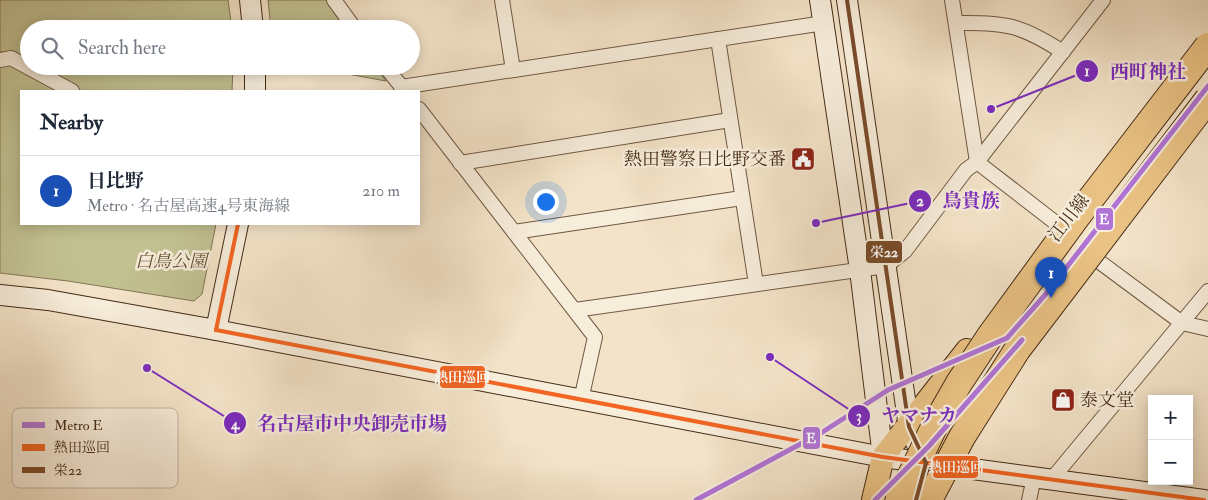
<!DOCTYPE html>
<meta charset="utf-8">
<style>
:root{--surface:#fff;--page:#f6f6f7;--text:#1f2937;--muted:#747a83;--line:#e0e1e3;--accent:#0b8043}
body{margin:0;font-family:"IM FELL Double Pica","Noto Serif JP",serif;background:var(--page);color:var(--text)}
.controls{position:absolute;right:15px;bottom:15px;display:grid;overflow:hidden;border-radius:0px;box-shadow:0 2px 12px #0003}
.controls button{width:45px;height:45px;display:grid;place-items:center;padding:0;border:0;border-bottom:1px solid var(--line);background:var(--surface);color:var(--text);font:25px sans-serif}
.you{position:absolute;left:545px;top:201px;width:18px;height:18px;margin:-12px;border:4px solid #fff;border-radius:50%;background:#1a73e8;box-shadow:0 0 0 8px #1a73e833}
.badge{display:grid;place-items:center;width:32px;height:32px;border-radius:50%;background:var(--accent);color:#fff;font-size:16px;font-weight:700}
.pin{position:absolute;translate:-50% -41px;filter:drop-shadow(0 1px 2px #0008)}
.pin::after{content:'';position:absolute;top:26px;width:18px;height:15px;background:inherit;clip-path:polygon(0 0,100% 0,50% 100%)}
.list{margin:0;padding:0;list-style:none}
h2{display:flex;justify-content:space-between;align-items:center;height:65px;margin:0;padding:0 20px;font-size:21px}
h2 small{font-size:16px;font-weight:400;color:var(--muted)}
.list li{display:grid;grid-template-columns:32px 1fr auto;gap:15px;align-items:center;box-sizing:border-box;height:70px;padding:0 20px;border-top:1px solid var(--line)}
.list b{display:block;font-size:19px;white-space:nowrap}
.list p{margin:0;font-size:16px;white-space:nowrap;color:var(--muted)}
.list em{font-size:16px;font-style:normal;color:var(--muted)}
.icon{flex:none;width:28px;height:28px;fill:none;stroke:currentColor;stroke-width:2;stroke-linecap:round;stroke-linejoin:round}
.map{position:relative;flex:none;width:1208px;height:500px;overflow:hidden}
.search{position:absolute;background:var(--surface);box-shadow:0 2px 12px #0003;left:20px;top:20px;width:400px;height:55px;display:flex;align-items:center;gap:12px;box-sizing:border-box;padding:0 18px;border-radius:28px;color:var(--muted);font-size:19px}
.panel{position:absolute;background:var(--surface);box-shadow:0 2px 12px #0003;left:20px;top:90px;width:400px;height:135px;border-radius:0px}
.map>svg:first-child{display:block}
.green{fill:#c2c192;stroke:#847654}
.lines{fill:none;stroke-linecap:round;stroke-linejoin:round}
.street-casing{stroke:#705942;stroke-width:16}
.secondary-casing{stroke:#452b15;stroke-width:22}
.primary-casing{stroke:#452b15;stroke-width:24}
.street{stroke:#f7eddb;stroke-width:14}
.secondary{stroke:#f7eddb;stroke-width:20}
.primary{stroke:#eac284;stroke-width:22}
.highway-bridge-casing{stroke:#452b15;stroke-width:28;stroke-linecap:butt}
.highway-bridge{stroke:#eac284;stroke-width:26}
.bus-1-casing{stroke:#f7eddb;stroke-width:8}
.bus-2-casing{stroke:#f7eddb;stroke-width:8}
.bus-1{stroke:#f26522;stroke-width:4}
.bus-2{stroke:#7a4b2a;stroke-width:4}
.metro-1-casing{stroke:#f7eddb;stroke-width:9}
.metro-1{stroke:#b074d6;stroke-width:5}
.labels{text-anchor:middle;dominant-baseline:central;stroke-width:5;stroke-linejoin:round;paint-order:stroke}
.poi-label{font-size:18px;fill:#452b15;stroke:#f7eddb;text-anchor:end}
.street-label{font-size:18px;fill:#452b15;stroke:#f7eddb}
.park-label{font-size:18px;font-style:italic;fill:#645034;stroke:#f7eddb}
.key{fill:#f7eddb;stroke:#c2b3a0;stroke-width:1}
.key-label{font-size:14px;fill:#452b15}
.leader{fill:none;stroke:#7b2cbf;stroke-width:2}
.callout-dot{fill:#7b2cbf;stroke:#f7eddb;stroke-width:2}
.mark-label{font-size:15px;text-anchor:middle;font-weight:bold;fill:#fff}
.callout-label{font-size:19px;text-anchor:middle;font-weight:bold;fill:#7b2cbf;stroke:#f7eddb;stroke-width:5;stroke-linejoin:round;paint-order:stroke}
.line-badge{stroke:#f7eddb;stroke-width:2}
.badge-label{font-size:14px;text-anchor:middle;font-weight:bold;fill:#fff}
</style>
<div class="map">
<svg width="1208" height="500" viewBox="0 0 1208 500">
<rect width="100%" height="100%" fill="#f3e3c8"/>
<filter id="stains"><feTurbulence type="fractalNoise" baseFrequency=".004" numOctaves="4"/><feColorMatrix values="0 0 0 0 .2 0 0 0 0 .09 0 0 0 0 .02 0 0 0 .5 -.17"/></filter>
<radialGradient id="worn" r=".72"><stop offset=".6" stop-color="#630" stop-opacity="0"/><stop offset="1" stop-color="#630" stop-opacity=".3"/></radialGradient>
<g class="green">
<path d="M0,0H228L232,29H29V66H233L232,91H21V224H216L202,294L194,301L68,281L0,273Z"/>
<path d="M268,0H326L346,29H271Z"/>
<path d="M304,66H375L386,81Z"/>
</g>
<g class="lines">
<defs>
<g id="street">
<path d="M334,0L355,29"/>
<path d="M502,0L513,70"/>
<path d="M952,0L977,162L1061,227"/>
<path d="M956,23C1006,22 1021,25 1063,52"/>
<path d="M718,39L756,284"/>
<path d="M0,60L11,58L72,91"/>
<path d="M385,66L405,91"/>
<path d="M401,87L824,23"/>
<path d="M419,109L595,337L581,400"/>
<path d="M460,163L730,120"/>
<path d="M514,232L742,198"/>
<path d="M1093,257L1182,323L1208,329"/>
<path d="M575,310L886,266L905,251L966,170L977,162L1103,0"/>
<path d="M1051,480L1208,291"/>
<path d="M1029,500L1034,478"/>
</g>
<g id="secondary">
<path d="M250,0L253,29"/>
<path d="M820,0L860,270L883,457"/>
<path d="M847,0L909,427L925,462"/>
<path d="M255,91V66"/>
<path d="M0,295L48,300L216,330L883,457L1204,500"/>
<path d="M216,330L238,224"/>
</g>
<g id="primary">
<path d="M873,500L883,457L967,350"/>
<path d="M916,500L926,463L966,414"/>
</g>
</defs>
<use href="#street" class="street-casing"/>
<use href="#secondary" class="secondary-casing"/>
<use href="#primary" class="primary-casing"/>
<use href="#street" class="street"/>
<use href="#secondary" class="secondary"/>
<use href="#primary" class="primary"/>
<defs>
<g id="highway-bridge">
<path d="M899,500L935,425L959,383L990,336L1076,218L1208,46"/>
<path d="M929,500L962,437L1017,350L1208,99"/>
</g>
</defs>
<use href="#highway-bridge" class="highway-bridge-casing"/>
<use href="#highway-bridge" class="highway-bridge"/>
<defs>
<g id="bus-1">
<path d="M216,330L883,457L1204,500"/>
<path d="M216,330L238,224"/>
</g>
<path id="bus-2" d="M847,0L909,427L926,463L916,500"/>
</defs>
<use href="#bus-1" class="bus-1-casing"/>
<use href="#bus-2" class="bus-2-casing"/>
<use href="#bus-1" class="bus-1"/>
<use href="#bus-2" class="bus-2"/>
<defs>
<g id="metro-1">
<path d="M696,500L821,433L888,390L1007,338L1045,295L1208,86"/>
<path d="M875,500L929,446L1022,340"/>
</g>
</defs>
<use href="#metro-1" class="metro-1-casing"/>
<use href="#metro-1" class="metro-1"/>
</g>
<defs>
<symbol id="civic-square" viewBox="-11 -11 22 22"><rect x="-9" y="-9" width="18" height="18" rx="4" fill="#8f2418" stroke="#f7eddb"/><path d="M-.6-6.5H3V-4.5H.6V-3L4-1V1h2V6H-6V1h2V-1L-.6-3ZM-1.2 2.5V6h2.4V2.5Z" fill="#fff"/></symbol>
<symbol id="shop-square" viewBox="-11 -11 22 22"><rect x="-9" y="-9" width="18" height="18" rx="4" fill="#8f2418" stroke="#f7eddb"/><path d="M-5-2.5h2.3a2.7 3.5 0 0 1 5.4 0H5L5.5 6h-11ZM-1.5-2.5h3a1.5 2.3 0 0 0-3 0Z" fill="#fff"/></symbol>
</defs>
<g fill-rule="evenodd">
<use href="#civic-square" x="789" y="145" width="28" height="28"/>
<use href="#shop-square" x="1049" y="386" width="28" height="28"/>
</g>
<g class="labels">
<g class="poi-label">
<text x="786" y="159">熱田警察日比野交番</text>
<text x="1080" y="400" text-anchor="start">泰文堂</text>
</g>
<g class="street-label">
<text transform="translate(1069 218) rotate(-52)">江川線</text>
</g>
<g class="park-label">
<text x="171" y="261">白鳥公園</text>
</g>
</g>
<rect x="12" y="408" width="166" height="80" rx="8" class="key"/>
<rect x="22" y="422" width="23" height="6" fill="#b074d6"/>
<rect x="22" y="444" width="23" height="7" fill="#f26522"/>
<rect x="22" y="467" width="23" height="6" fill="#7a4b2a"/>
<g class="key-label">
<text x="54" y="430">Metro E</text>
<text x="54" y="452">熱田巡回</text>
<text x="54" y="475">栄22</text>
</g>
<path class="leader" d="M991 109L1087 71M816 223L920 201M770 357L859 416M147 368L235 423"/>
<g class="callout-dot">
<circle cx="991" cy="109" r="5"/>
<circle cx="816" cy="223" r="5"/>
<circle cx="770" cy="357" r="5"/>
<circle cx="147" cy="368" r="5"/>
<circle cx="1087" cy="71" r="12"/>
<circle cx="920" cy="201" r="12"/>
<circle cx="859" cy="416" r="12"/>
<circle cx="235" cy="423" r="12"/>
</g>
<g class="mark-label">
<text x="1087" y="76">1</text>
<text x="920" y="206">2</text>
<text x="859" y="421">3</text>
<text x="235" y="429">4</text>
</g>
<g class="callout-label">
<text x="1148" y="78">西町神社</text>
<text x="971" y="207">鳥貴族</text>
<text x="919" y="422">ヤマナカ</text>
<text x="352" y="430">名古屋市中央卸売市場</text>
</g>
<g class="line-badge">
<rect x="1095" y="207" width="19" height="24" rx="5" fill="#b074d6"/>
<rect x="865" y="240" width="38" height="24" rx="5" fill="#7a4b2a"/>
<rect x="439" y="365" width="47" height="24" rx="5" fill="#f26522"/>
<rect x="802" y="426" width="19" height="24" rx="5" fill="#b074d6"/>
<rect x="932" y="455" width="47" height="24" rx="5" fill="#f26522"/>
</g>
<g class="badge-label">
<text x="1104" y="224">E</text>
<text x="884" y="257">栄22</text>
<text x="462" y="382">熱田巡回</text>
<text x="811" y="443">E</text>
<text x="956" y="472">熱田巡回</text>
</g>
<rect width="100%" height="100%" filter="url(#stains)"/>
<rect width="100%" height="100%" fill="url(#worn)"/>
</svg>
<div class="controls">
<button>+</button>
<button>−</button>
</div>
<div class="you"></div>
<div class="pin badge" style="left:1051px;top:298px;background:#1a4fb4">1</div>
<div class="search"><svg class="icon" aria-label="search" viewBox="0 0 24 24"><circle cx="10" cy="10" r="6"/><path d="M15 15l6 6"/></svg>Search here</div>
<section class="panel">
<h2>Nearby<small></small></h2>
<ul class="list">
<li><span class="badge" style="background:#1a4fb4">1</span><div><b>日比野</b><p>Metro · 名古屋高速4号東海線</p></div><em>210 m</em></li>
</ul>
</section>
</div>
